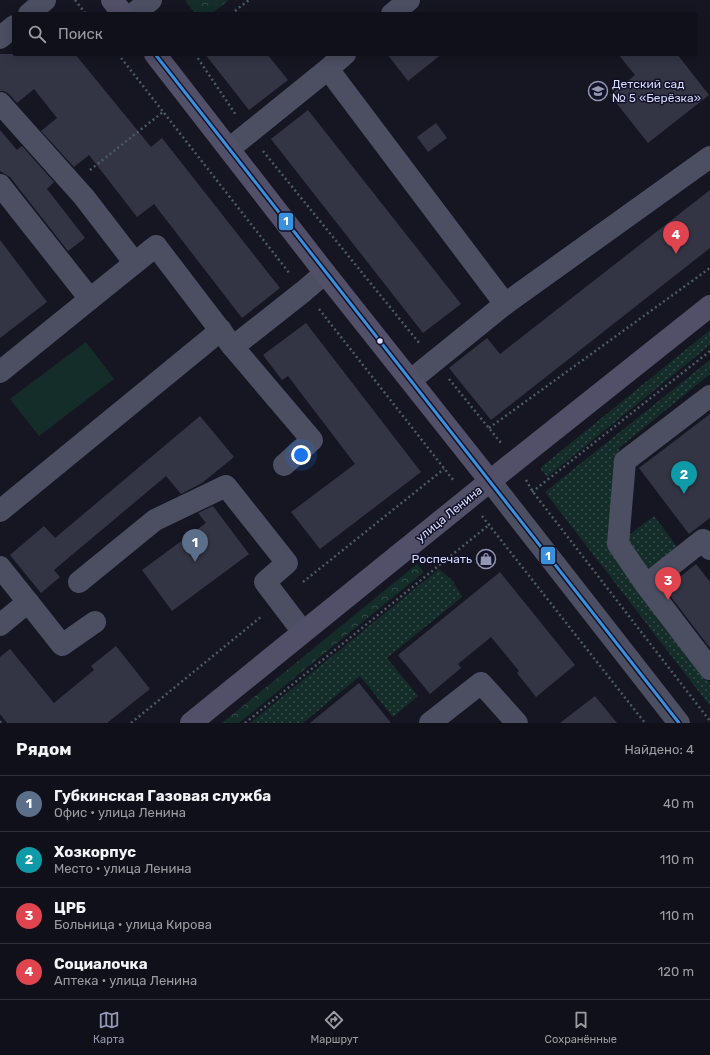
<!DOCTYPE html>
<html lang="ru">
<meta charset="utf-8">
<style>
:root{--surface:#10101a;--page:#191923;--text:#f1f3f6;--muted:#9c9da2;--line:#303039;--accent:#9497b1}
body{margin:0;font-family:Rubik,sans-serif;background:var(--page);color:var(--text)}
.you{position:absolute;left:301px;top:455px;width:14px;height:14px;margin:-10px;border:3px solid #fff;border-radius:50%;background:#1a73e8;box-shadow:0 0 0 6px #1a73e833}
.badge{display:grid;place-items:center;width:26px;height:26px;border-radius:50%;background:var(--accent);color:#fff;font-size:13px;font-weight:700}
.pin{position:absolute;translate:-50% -33px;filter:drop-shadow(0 1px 2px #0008)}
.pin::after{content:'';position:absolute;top:21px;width:14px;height:12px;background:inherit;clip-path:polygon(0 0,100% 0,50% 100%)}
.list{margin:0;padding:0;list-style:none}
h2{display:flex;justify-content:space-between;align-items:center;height:52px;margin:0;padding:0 16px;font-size:17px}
h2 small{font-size:13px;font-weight:400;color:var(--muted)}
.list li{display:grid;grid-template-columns:26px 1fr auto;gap:12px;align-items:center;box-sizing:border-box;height:56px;padding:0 16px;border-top:1px solid var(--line)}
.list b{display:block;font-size:15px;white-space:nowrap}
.list p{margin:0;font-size:13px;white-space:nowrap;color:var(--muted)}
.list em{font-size:13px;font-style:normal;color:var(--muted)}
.icon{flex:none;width:22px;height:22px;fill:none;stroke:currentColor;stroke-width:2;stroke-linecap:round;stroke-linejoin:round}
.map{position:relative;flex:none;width:710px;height:723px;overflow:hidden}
.search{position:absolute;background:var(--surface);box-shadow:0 2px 10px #0003;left:12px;right:12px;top:12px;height:44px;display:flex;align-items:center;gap:10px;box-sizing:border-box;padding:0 14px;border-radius:4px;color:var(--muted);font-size:15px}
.sheet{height:276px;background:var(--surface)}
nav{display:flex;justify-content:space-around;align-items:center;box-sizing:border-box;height:56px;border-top:1px solid var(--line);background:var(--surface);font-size:11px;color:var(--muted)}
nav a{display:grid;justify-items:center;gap:2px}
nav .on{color:var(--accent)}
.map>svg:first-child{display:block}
.grass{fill:url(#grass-dots)}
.forest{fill:url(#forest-crowns)}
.pitch{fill:#142d29}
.building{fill:#343544}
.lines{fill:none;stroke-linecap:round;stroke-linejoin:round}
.path{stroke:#4b5c64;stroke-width:2.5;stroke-dasharray:2 3;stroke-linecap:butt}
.minor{stroke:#4c4f62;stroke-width:22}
.major{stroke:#524f68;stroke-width:22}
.bus-1-casing{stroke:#111127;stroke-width:6}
.bus-1{stroke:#3a90db;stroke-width:3}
.bus-dot{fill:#d8dcfe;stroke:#111127;stroke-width:1.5}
.labels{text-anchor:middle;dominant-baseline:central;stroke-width:3;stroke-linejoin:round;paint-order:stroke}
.poi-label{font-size:12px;fill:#d8dcfe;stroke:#111127;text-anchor:start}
.street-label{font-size:12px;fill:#d8dcfe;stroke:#111127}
.line-badge{stroke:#111127;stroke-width:1.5}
.badge-label{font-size:11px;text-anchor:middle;font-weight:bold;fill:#fff}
</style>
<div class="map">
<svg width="710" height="723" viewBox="0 0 710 723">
<defs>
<pattern id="grass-dots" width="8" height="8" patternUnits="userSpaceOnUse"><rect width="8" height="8" fill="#142d29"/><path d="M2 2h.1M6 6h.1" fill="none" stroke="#354b49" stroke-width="1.8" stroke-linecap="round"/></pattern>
<pattern id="forest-crowns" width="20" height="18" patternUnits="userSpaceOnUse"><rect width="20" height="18" fill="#142d29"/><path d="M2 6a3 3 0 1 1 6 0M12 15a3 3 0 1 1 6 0" fill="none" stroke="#354b49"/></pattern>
</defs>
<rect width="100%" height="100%" fill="#161622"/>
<g class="grass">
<path d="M710,330V345L547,477L540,468Z"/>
<path d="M710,360V374L619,448L609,549L710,683V706L545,492Z"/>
<path d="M654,516L678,548L649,570L625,538Z"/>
<path d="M439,569L453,581L462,597L387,658L418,696L393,717L360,676L303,723H250Z"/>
</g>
<g class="forest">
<path d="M185,0H229L211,14H195Z"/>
<path d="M417,564L424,572L239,723H222Z"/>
</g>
<path class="pitch" d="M86,342L114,379L39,436L10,399Z"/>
<g class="building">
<path d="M0,54H75L151,147L162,138L280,288L242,318L154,204L137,217L89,155L74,167L41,131L57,118L34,89L17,103L9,94L4,91H0Z"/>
<path d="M205,54H267L288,80L249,110Z"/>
<path d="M387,54H442L408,81Z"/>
<path d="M618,54H677L709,95L648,143L610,95L635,75Z"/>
<path d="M308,110L461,304L423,333L271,139Z"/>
<path d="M436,123L447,138L428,152L417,137Z"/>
<path d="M0,130L17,150L22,146L54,182L47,189L85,238L68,251L10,177L0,171Z"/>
<path d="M710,190V248L491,420L449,368L487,338L500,354Z"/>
<path d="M0,240L47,302L0,338Z"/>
<path d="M306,323L421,472L320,549L291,512L355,464L288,376L282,380L263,355Z"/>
<path d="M710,414V518L689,534L639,468Z"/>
<path d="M200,416L234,457L202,483L181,494L166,476L54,570L60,577L41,593L10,555L44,526L55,538Z"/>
<path d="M213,506L249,554L172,611L142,570L206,523L198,513Z"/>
<path d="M696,564L710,582V648L665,589Z"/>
<path d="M500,572L575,665L536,697L517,673L519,671L491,637L458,664L461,668L430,694L398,655Z"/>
<path d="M116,646L150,689L107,723H7L0,714V657L10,649L54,703L94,670L91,666Z"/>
<path d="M359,683L391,723H310Z"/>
<path d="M595,696L617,723H560Z"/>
</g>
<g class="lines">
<g class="path">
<path d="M75,0L86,14"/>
<path d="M231,14L249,0"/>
<path d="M118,54L290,274"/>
<path d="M195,54L236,115"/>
<path d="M263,151L420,344"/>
<path d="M90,170L163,112"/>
<path d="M319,309L454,481"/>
<path d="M449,379L501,443"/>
<path d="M489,428L710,268"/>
<path d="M526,480L533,492L710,721"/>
<path d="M532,492L710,351"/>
<path d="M482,516L645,723"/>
<path d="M303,582L444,469"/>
<path d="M0,721L1,723"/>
<path d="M131,723L262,616"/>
<path d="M245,723L490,524"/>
</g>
<g class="minor">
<path d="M29,14L45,0"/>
<path d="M133,14L151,0"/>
<path d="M392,14L409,0"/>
<path d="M0,38L14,26"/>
<path d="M345,54L328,69L505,304L710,157"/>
<path d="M0,103L84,197L134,262"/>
<path d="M229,149L328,69"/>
<path d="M0,185L90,299L156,246L233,347L312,440L284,465"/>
<path d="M233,347L304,291L325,273"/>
<path d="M0,372L90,299"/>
<path d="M411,380L505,304"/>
<path d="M710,396L625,461L618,544L646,585L703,540L710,549"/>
<path d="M490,481L679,723"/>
<path d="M0,511L221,330"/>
<path d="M0,567L28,602"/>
<path d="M79,582L155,520L226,486L287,563L265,582L303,632"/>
<path d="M646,585L710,669"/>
<path d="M0,625L28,602L62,645L95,622"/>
<path d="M430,723L481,683L517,723"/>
</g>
<g class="major">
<path d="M112,0L123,14"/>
<path d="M155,54L325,273L490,481"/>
<path d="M191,723L490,481L710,306"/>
</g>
<defs>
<path id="bus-1" d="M155,54L679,723"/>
</defs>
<use href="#bus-1" class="bus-1-casing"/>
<use href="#bus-1" class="bus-1"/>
</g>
<defs>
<symbol id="school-ring" viewBox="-11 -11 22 22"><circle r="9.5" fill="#111127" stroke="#9497b1" stroke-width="1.5"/><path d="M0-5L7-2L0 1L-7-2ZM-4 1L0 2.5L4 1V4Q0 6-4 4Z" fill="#9497b1"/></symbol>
<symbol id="shop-ring" viewBox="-11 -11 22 22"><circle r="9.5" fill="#111127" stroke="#9497b1" stroke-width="1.5"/><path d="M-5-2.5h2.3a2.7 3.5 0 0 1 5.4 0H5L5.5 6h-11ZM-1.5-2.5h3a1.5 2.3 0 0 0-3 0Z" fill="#9497b1"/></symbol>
</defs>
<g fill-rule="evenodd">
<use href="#school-ring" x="587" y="80" width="22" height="22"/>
<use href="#shop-ring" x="475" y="548" width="22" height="22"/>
</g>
<circle class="bus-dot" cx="380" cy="341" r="3.5"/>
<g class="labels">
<g class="poi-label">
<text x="612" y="84">Детский сад<tspan x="612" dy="14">№ 5 «Берёзка»</tspan></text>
<text x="472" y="559" text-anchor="end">Роспечать</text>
</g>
<g class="street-label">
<text transform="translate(449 514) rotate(-39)">улица Ленина</text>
</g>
</g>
<g class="line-badge">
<rect x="278" y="212" width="16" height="19" rx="4" fill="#3a90db"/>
<rect x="540" y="546" width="16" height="19" rx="4" fill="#3a90db"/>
</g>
<g class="badge-label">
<text x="286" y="225">1</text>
<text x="548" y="560">1</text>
</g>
</svg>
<div class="you"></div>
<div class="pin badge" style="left:195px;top:562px;background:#5c6f8a">1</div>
<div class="pin badge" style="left:684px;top:494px;background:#0f9aa8">2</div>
<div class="pin badge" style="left:668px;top:600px;background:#e0444e">3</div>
<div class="pin badge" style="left:676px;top:254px;background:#e0444e">4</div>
<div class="search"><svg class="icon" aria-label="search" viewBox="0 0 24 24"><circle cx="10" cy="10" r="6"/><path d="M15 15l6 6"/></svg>Поиск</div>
</div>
<section class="sheet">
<h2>Рядом<small>Найдено: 4</small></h2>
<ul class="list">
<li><span class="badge" style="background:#5c6f8a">1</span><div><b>Губкинская Газовая служба</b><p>Офис · улица Ленина</p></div><em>40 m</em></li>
<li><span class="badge" style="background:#0f9aa8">2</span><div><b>Хозкорпус</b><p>Место · улица Ленина</p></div><em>110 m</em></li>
<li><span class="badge" style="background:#e0444e">3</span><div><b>ЦРБ</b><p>Больница · улица Кирова</p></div><em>110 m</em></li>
<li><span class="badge" style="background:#e0444e">4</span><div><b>Социалочка</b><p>Аптека · улица Ленина</p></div><em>120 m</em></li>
</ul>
</section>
<nav>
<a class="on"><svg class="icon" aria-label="map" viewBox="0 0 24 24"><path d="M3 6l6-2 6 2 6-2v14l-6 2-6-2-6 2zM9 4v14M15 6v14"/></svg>Карта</a>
<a><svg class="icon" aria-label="directions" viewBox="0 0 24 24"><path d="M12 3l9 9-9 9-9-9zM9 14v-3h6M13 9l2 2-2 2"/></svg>Маршрут</a>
<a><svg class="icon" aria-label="saved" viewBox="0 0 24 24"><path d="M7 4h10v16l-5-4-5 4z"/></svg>Сохранённые</a>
</nav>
